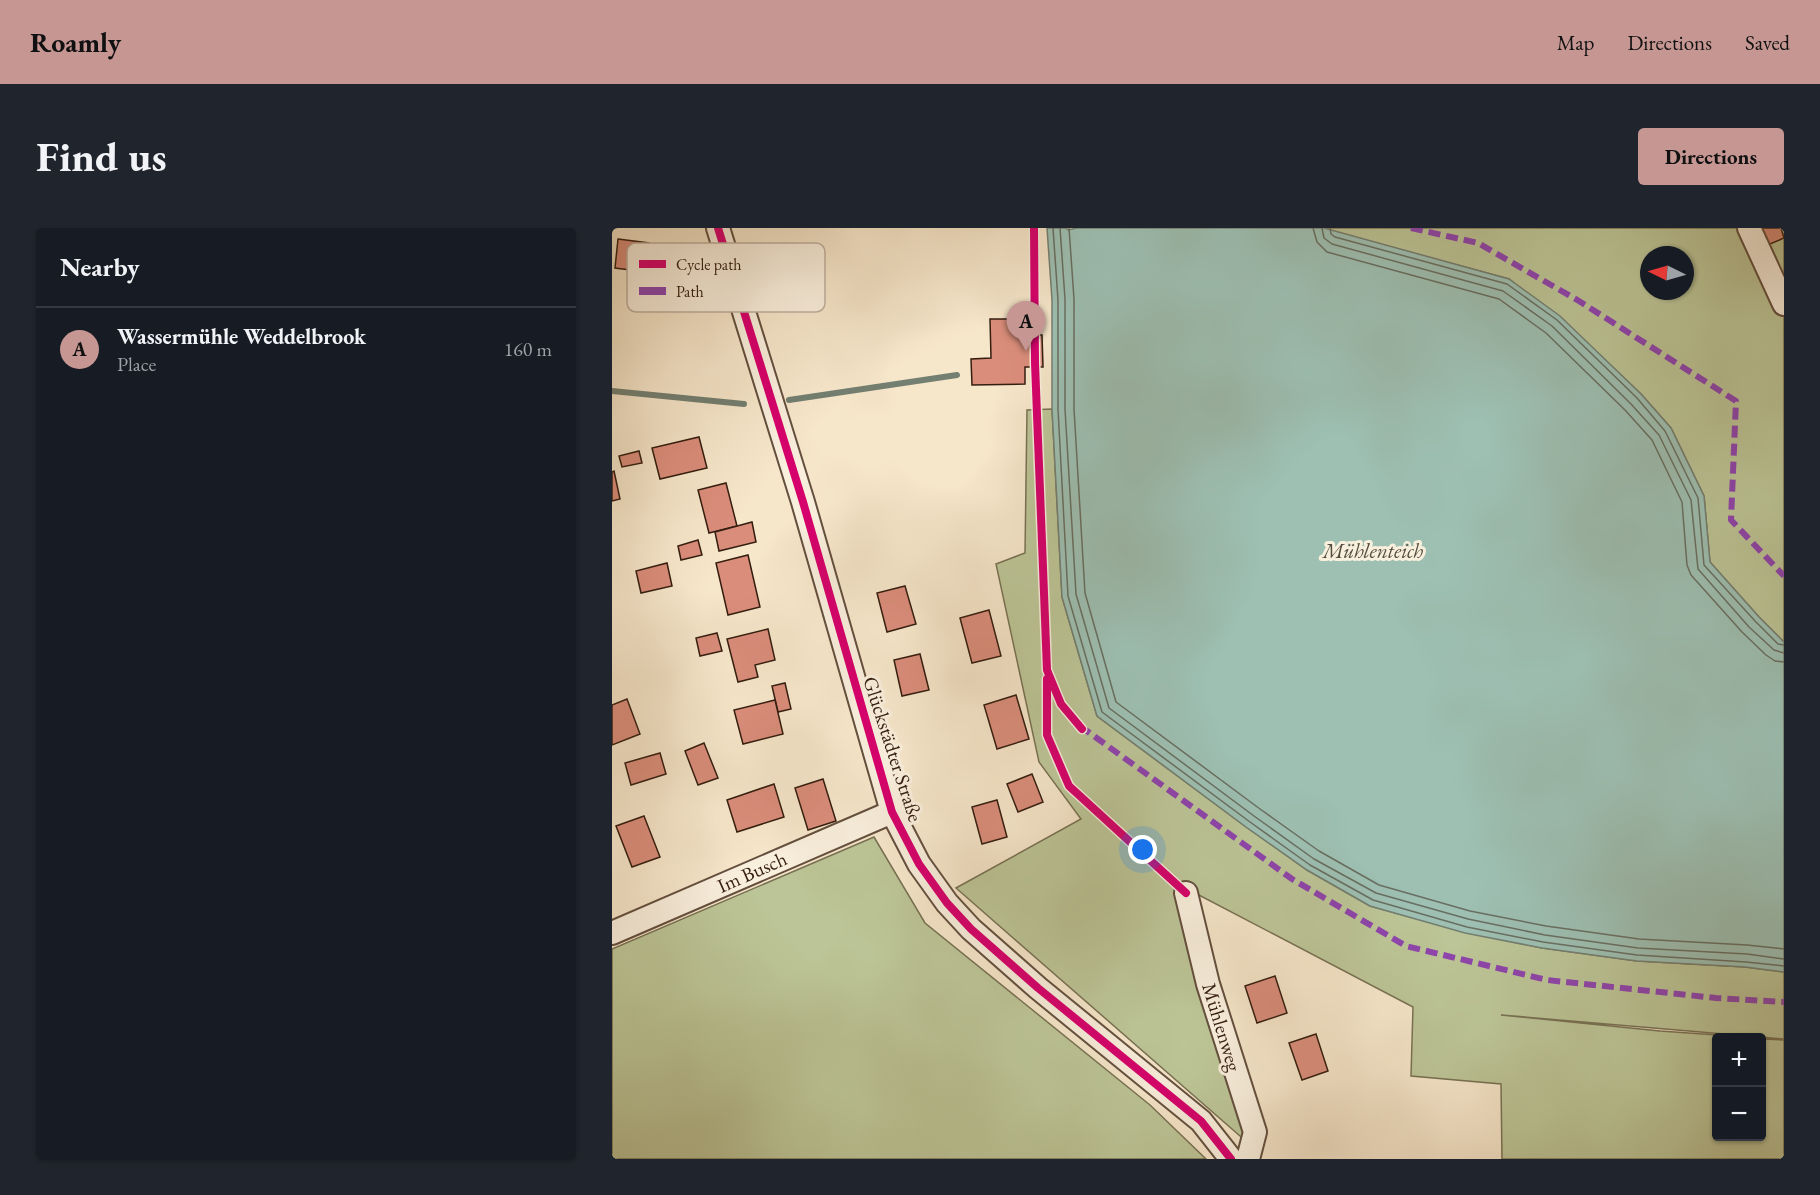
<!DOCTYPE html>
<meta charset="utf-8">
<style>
:root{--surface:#171b24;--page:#20242c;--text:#f1f3f6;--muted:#9ea1a6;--line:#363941;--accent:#c59692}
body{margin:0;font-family:"EB Garamond",serif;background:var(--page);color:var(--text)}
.controls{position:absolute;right:18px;bottom:18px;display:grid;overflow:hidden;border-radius:6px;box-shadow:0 2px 4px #0004}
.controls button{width:54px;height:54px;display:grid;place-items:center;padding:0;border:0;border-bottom:2px solid var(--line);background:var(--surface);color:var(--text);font:30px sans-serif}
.compass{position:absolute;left:1028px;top:18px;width:54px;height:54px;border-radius:50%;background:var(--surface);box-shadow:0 2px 4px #0004;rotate:275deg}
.you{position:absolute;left:531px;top:622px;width:21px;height:21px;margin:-15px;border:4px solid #fff;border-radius:50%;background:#1a73e8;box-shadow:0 0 0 9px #1a73e833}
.badge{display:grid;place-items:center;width:39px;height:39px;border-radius:50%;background:var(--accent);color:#111;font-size:20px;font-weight:700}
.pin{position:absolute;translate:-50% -50px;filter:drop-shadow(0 2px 3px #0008)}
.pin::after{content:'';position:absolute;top:32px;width:21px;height:18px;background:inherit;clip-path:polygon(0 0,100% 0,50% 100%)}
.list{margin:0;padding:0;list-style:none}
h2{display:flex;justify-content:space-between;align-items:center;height:78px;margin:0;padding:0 24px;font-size:26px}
h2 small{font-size:20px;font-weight:400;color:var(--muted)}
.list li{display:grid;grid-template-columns:39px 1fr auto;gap:18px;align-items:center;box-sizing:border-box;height:84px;padding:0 24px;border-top:2px solid var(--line)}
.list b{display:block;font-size:22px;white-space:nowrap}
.list p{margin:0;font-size:20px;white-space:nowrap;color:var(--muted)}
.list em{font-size:20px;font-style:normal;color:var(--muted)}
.map{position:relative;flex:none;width:1172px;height:931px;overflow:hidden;border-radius:6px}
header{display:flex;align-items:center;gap:36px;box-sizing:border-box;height:84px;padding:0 30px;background:var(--accent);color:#111}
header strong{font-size:28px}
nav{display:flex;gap:33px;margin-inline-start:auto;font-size:21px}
.intro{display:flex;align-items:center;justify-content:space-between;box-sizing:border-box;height:144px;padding:0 36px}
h1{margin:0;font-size:42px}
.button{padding:15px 27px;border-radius:6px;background:var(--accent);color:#111;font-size:21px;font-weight:700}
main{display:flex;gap:36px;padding:0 36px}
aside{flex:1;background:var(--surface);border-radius:6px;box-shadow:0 2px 4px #0004}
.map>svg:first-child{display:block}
.green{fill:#bcc597;stroke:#787153;stroke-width:1.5;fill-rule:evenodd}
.water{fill:#9dc0b3;stroke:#737f71;stroke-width:1.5}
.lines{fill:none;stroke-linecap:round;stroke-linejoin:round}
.shore{stroke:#686e61;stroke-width:1.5}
.stream{stroke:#737f71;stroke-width:6}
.building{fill:#da8d7b;stroke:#341d0f;stroke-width:1.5}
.minor-casing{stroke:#644f3e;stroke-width:26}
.minor{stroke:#f9efdd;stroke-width:22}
.quiet{stroke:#8e44ad;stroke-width:6;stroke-dasharray:12 6;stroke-linecap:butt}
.cycleway-casing{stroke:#f9efdd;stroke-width:11}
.cycleway{stroke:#d6006c;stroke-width:8}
.labels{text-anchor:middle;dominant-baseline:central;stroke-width:6;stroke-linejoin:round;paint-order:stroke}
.street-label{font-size:20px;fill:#341d0f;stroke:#f9efdd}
.water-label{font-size:21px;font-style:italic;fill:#544e40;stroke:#f9efdd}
.key{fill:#f9efdd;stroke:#beb09f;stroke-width:1.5}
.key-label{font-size:16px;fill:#341d0f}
</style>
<header>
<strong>Roamly</strong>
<nav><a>Map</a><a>Directions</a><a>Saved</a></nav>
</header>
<div class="intro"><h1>Find us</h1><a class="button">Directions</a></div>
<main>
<aside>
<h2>Nearby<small></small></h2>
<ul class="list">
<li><span class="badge">A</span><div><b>Wassermühle Weddelbrook</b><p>Place</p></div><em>160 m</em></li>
</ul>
</aside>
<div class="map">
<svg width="1172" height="931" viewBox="0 0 1172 931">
<rect width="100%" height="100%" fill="#f6e6ca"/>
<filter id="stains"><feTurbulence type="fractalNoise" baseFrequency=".00333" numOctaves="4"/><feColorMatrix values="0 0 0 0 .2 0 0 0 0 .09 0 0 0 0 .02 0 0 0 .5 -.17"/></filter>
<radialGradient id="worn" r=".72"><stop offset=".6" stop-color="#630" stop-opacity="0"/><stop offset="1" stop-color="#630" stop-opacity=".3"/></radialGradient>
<g class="green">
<path d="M709,0H1172V414L1147,389L1098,334L1092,268L1059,200L1029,166L989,128L897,51ZM1037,27H1073V63H1037Z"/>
<path d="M440,181L450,369L485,488L634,599L695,642L758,678L853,704L930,720L1025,733L1133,739L1172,744V811L889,787L1048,803L1134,809L1104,810V908H1150V811L1172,812V931H890L889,856L799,848L801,779L583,665L636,915L344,660L469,591L427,534L384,336L413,325L415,182Z"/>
<path d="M262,609L313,695L538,877L594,931H0V721Z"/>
</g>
<path class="water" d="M435,0H454L456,2L465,0H712L897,51L948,88L1029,166L1059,200L1092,268L1098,334L1147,389L1172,414V744L1133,739L1025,733L930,720L853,705L758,678L695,642L634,599L485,488L450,369L440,181V72Z"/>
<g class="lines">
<g class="shore">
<path d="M441,0L446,72V181L456,368L490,484L638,594L698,637L761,672L855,699L931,714L1025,727L1134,734L1172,738"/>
<path d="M448,0L453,71V181L464,366L497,480L642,588L702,631L764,665L856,691L933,707L1026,720L1135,726L1172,731"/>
<path d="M457,0L462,71V181L473,365L504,474L648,581L707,623L767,657L858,683L934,698L1027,711L1135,717L1172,721"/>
<path d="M701,0L705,14L715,24L887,71L934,105L1013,182L1040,212L1070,274L1075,337L1079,347L1130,404L1154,427L1163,433L1172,434"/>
<path d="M710,0L712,10L720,16L891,63L940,98L1019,176L1047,207L1079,272L1086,341L1137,399L1162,422L1172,425"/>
<path d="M718,0L719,6L723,9L895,56L945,92L1025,170L1053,203L1086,270L1092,337L1143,393L1166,416L1172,417"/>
</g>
<g class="stream">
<path d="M0,163L132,176"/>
<path d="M177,172L345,147"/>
</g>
</g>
<g class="building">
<path d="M1142,0H1169L1172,10L1151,19Z"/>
<path d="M6,11L37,15L34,44L3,40Z"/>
<path d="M378,91H412V107H430L431,139H413V156L360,157L359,131L379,130Z"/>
<path d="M87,209L95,240L48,251L40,220Z"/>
<path d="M27,223L30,235L10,239L7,228Z"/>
<path d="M2,243L8,271L0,273V244Z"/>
<path d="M114,255L125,298L97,305L86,262Z"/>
<path d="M140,294L144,314L107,323L103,304Z"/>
<path d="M86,312L90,327L69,332L66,318Z"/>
<path d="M136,327L148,379L116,387L104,335Z"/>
<path d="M55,335L60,358L29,365L24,343Z"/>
<path d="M293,358L304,396L275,404L265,365Z"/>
<path d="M377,382L389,428L360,435L348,390Z"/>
<path d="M156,401L163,432L143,437L146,449L126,454L115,411Z"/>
<path d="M105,405L110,423L88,428L84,410Z"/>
<path d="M308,426L317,462L290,468L282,432Z"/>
<path d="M173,455L179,481L166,484L160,458Z"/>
<path d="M404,467L417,511L385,521L372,477Z"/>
<path d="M15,471L28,506L0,517V477Z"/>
<path d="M163,472L171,506L131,516L122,482Z"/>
<path d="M92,515L106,550L86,557L73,523Z"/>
<path d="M48,525L54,546L19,557L13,535Z"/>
<path d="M420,546L431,574L406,584L395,556Z"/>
<path d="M211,551L224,593L196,602L183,560Z"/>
<path d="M162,556L172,589L125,604L115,572Z"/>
<path d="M385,572L395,609L370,616L360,579Z"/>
<path d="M32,588L48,629L20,639L4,598Z"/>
<path d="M663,748L675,785L645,795L633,758Z"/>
<path d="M704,806L716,843L690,852L677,815Z"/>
</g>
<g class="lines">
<defs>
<g id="minor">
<path d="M106,0L191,274L280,584L307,636L335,675L359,701L426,760L589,893L619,931"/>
<path d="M1137,0L1172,76"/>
<path d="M574,665L596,756L643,904L636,931"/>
<path d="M0,705L280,584"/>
</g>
</defs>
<use href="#minor" class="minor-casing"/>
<use href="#minor" class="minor"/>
<g class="quiet">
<path d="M799,0L866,15L967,73L1124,173L1119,292L1172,348"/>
<path d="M468,498L680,651L794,718L935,752L1104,770L1172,774"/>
</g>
<defs>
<g id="cycleway">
<path d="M106,0L191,274L280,584L307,636L335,675L359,701L426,760L589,893L619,931"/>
<path d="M422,0L423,135L435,442L449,476L470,501"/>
<path d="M435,451V507L457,558L574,665"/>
</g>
</defs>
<use href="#cycleway" class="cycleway-casing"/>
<use href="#cycleway" class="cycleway"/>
</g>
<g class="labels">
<g class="street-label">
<text transform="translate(281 521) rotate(72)">Glückstädter Straße</text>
<text transform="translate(140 644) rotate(-24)">Im Busch</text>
<text transform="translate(610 799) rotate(73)">Mühlenweg</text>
</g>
<g class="water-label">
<text x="761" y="322">Mühlenteich</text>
</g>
</g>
<rect x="15" y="15" width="198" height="69" rx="9" class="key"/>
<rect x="27" y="32" width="27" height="8" fill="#d6006c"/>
<rect x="27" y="59" width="27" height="8" fill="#8e44ad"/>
<g class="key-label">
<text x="64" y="42">Cycle path</text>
<text x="64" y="69">Path</text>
</g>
<rect width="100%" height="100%" filter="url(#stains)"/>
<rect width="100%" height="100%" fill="url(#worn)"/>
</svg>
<div class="controls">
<button>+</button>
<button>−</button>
</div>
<svg class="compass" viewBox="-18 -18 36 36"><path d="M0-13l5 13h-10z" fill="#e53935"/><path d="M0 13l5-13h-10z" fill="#9ea1a6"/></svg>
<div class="you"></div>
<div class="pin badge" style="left:414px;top:123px">A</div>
</div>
</main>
